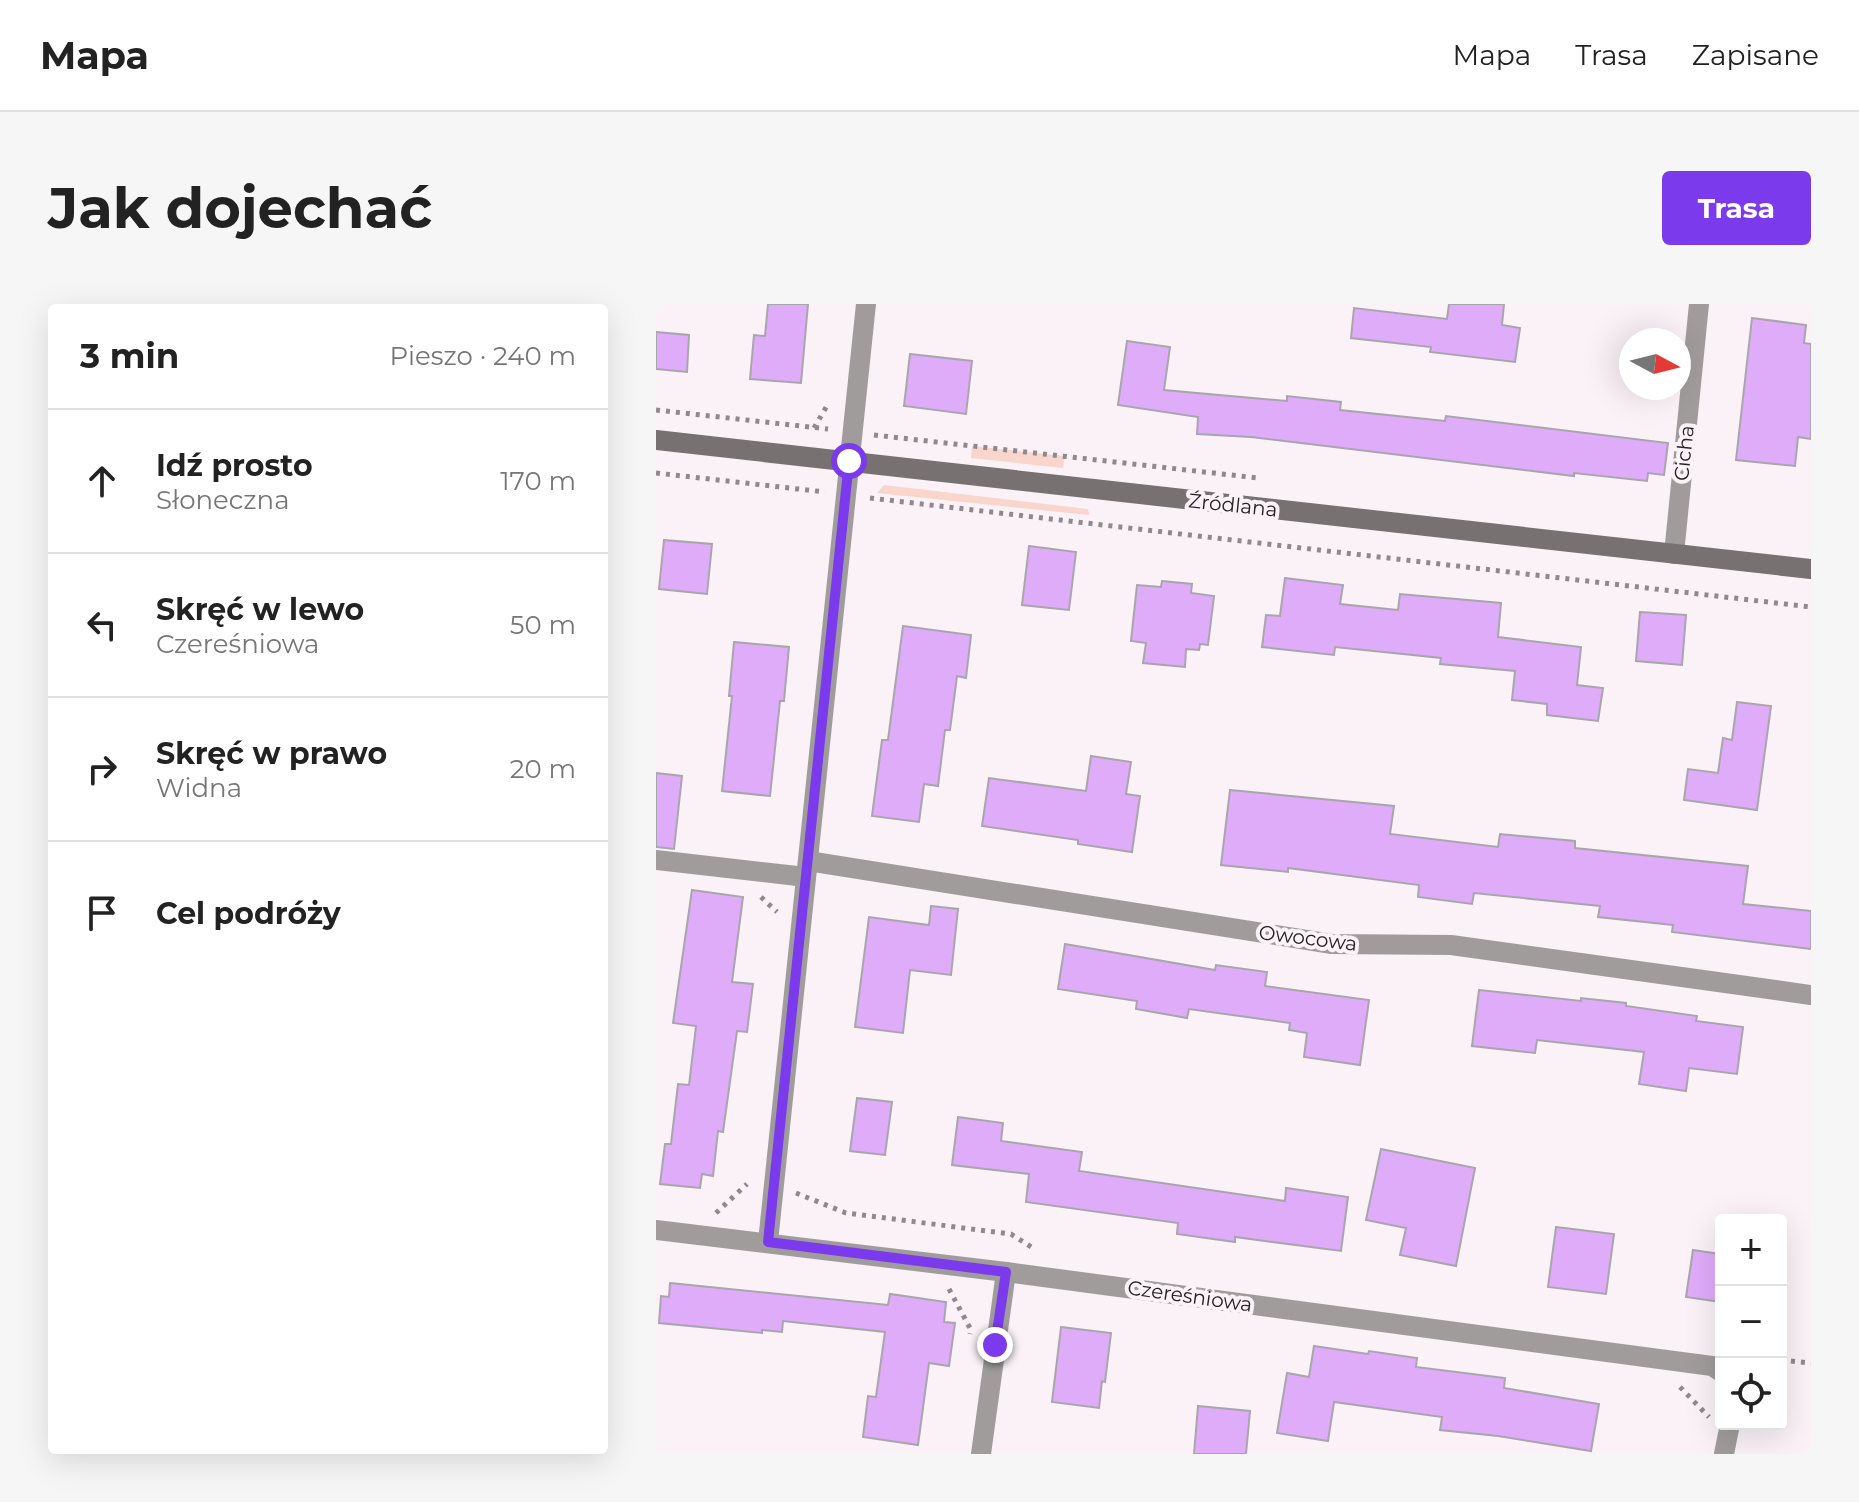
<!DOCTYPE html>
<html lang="pl">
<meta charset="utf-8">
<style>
:root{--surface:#fff;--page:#f6f6f6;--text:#222;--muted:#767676;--line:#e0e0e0;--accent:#7c3aed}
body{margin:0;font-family:Montserrat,sans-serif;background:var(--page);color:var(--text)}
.controls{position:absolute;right:24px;bottom:24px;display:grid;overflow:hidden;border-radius:8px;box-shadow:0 8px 32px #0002}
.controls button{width:72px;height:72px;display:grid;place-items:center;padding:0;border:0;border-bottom:2px solid var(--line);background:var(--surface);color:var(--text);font:40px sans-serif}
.compass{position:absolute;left:963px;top:24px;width:72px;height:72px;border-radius:50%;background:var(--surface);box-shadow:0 8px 32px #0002;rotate:97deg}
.stop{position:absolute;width:24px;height:24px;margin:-18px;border:6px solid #7c3aed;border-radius:50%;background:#fff}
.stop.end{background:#7c3aed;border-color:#fff;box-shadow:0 2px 8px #0008}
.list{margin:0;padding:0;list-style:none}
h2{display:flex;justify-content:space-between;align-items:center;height:104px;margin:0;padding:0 32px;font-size:34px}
h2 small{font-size:26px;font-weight:400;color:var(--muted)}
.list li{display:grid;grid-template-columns:52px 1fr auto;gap:24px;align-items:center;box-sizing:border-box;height:144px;padding:0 32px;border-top:2px solid var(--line)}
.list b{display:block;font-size:30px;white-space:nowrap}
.list p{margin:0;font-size:26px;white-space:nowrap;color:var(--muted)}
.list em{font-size:26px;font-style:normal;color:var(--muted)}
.icon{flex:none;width:44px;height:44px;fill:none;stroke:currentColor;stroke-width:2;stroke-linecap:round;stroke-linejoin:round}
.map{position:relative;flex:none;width:1155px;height:1150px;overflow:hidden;border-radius:8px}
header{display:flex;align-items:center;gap:48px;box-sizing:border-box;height:112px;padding:0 40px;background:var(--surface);border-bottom:2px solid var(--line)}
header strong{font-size:38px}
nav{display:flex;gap:44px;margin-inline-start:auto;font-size:28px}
.intro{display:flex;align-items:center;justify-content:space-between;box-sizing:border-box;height:192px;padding:0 48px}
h1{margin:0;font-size:56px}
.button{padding:20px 36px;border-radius:8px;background:var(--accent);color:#fff;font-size:28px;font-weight:700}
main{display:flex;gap:48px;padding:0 48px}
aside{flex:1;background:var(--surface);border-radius:8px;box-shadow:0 8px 32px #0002}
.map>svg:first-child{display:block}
.green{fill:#f9d5cc}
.building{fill:#dfacfa;stroke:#a9a5ac;stroke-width:2}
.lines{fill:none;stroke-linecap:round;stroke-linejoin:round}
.path{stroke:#8f898d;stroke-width:5;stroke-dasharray:4 6;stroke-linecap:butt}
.street{stroke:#a09c9c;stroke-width:20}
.secondary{stroke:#777172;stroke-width:20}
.route{stroke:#7c3aed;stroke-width:10}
.labels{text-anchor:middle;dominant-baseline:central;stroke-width:8;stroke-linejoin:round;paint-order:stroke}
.street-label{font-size:20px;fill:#252224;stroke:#faf2f7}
</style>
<header>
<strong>Mapa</strong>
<nav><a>Mapa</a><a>Trasa</a><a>Zapisane</a></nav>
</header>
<div class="intro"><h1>Jak dojechać</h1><a class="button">Trasa</a></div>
<main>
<aside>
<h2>3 min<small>Pieszo · 240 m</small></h2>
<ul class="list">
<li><svg class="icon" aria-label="ahead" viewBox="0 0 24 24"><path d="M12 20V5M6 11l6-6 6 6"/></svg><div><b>Idź prosto</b><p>Słoneczna</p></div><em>170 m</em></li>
<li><svg class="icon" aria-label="left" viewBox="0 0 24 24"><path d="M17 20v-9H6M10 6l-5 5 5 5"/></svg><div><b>Skręć w lewo</b><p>Czereśniowa</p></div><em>50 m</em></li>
<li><svg class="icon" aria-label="right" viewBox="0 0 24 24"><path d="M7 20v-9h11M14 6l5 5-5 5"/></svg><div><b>Skręć w prawo</b><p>Widna</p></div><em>20 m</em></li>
<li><svg class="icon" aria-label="arrive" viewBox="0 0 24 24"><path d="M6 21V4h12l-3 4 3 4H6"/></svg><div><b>Cel podróży</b></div></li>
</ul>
</aside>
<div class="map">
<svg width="1155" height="1150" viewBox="0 0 1155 1150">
<rect width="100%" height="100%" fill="#faf2f7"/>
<g class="green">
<path d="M316,142L409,152L407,164L315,154Z"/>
<path d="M228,181L432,205L433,211L221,189Z"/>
</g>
<g class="building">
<path d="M112,0H152L145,79L94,75L98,31L109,32Z"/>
<path d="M793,0H848L846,21L864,24L859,58L774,48L775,43L695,34L698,4L791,15Z"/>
<path d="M1096,14L1150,21L1148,39L1155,40V135L1142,133L1139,162L1080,156Z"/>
<path d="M0,28L33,31L31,68L0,65Z"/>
<path d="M471,37L514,43L508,86L631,97V92L685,98L684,106L789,117L790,112L1012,139L1008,171L992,169L991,177L918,169V172L595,133L541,130L542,113L462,101Z"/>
<path d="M254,50L316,57L310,110L248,102Z"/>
<path d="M8,236L56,240L51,290L3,285Z"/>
<path d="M373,242L420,248L413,306L366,301Z"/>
<path d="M629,274L687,281L684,300L742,306L744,290L845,299L842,333L925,343L921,381L947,384L942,417L891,411V400L856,396L859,367L784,360L785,354L679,343L678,351L606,343L610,311L624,312Z"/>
<path d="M506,277L536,280L535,289L558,292L552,341L544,340L543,346L530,345L529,363L487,359L490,339L475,337L481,281L505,283Z"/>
<path d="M984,308L1030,311L1026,361L980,357Z"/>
<path d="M247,322L315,331L310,374L301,372L294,426H289L282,482L268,480L263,518L216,512L226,436H232Z"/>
<path d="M78,338L133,343L128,397H124L114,492L66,487L76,392H73Z"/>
<path d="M1081,398L1115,402L1101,506L1028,496L1032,465L1062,469L1067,434L1076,436Z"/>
<path d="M435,452L475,458L470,490L484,492L476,548L422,540V536L326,522L333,474L430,487Z"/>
<path d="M0,469L26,472L18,545L0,543Z"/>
<path d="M574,486L738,502L734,530L842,543L844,530L919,537V544L1092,562L1087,600L1155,607V645L1016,628L1017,621L942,613L944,602L818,589L816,600L762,593L763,581L632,564V568L565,561Z"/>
<path d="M36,586L87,593L76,678L97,680L91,728L81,727L67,828L62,827L57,872L46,870L44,884L4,880L9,840H15L22,780L33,781L40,722L17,719Z"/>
<path d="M275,602L302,605L295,671L254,666L247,729L199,723L213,613L273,621Z"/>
<path d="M409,640L559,666L560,661L611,668L609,682L713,696L704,761L648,753L651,729L633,726L634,719L533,705L531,714L480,705L481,697L402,685Z"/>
<path d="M823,686L925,697V694L970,699V702L1041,712L1040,717L1087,723L1081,770L1033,764L1030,787L983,780L988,748L881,736L879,749L816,742Z"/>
<path d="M201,794L236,798L229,851L194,847Z"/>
<path d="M302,813L347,819L345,837L426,848L423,867L629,897L630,884L692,893L685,947L579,933V938L521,930L522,919L370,898L373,870L296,861Z"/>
<path d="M725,845L819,864L800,962L744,951L750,924L710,916Z"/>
<path d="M900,923L958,930L950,990L892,983Z"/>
<path d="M1037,946L1065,950V998L1030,993Z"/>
<path d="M14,979L232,1001L234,990L290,998L288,1018L299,1019L293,1062L273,1059L262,1141L207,1133L212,1092L220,1093L229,1028L127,1017L126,1028L106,1026V1029L3,1019L5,992L13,993Z"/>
<path d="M405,1023L455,1029L449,1078L446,1077L443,1104L396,1098Z"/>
<path d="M658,1042L712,1050L713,1047L761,1054L760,1063L849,1074L848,1084L943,1100L935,1147L842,1132L784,1126L786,1113L678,1098L672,1137L621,1129L631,1069L653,1073Z"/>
<path d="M542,1102L594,1107L590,1150H538Z"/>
</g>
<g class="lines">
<g class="path">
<path d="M0,106L172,125"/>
<path d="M158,124L172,100"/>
<path d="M218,131L602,174"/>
<path d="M0,169L169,188"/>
<path d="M214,194L1155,303"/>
<path d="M105,593L121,608"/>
<path d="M140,889L190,909L355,930L380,946"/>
<path d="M60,909L91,880"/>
<path d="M293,985L315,1026L314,1030"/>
<path d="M1125,1056L1155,1059"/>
<path d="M1024,1083L1053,1113"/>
</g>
<g class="street">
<path d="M1018,250L1043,0"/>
<path d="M0,556L150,573"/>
<path d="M152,557L676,640L795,641L1155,691"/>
<path d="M0,926L350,968L1056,1062L1065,1068"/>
<path d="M112,938L210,0"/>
<path d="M325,1150L350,968"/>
<path d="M1068,1150L1074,1120"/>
</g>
<path class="secondary" d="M0,136L1155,265"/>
</g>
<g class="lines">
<path class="route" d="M193,157L112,938L350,968L339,1041"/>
</g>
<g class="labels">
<g class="street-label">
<text transform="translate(1028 149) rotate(-84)">Cicha</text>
<text transform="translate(577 201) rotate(6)">Źródlana</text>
<text transform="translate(652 634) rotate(7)">Owocowa</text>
<text transform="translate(534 992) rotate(8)">Czereśniowa</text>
</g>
</g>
</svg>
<div class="controls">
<button>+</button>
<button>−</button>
<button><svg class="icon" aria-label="locate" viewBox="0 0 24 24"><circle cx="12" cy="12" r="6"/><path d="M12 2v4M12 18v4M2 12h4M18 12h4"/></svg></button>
</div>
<svg class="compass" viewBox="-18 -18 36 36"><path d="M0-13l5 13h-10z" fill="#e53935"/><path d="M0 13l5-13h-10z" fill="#767676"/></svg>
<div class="stop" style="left:193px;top:157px"></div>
<div class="stop end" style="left:339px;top:1041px"></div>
</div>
</main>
